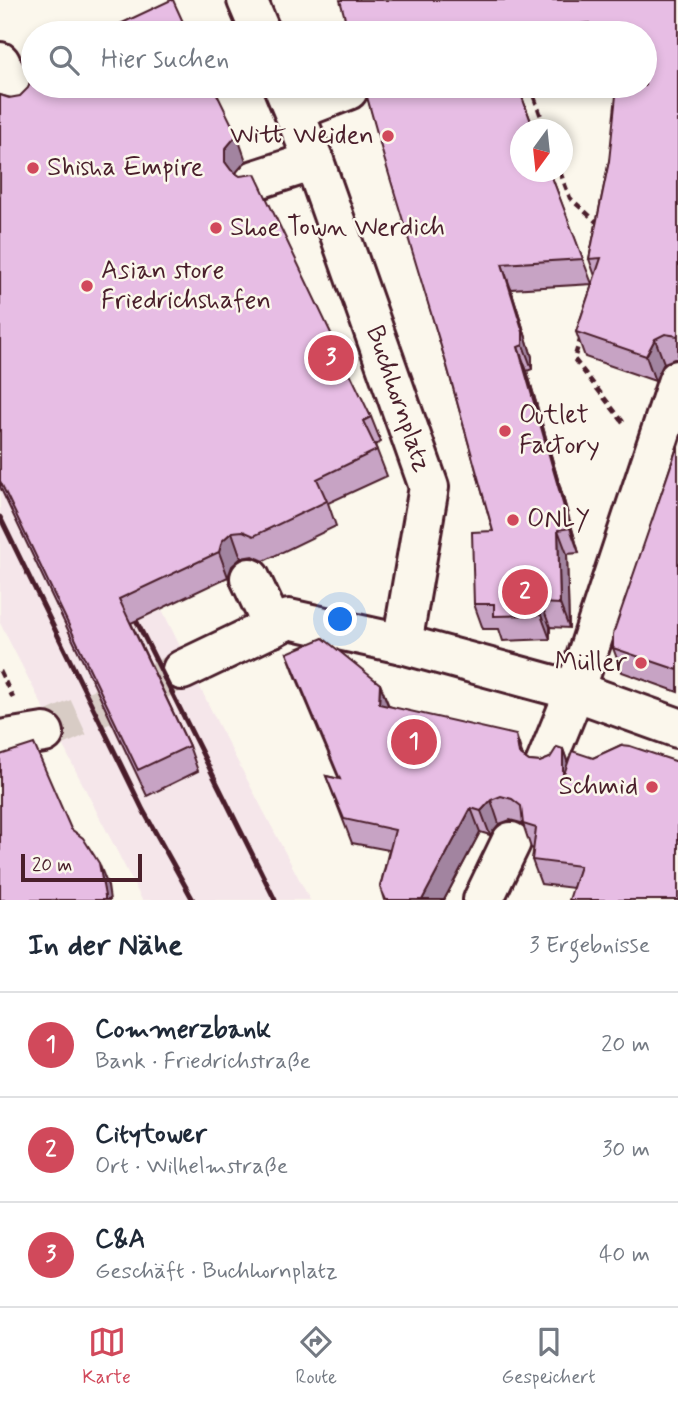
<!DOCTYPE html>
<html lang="de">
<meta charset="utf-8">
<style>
:root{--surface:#fff;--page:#f6f6f7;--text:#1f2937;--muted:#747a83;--line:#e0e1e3;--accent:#d1495b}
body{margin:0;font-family:Mynerve,sans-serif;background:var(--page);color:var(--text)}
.compass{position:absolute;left:510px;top:119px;width:63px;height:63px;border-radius:50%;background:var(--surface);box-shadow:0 4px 10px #0003;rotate:195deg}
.scale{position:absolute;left:21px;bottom:18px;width:121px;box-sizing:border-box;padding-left:7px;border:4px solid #4a1f2b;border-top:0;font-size:19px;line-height:24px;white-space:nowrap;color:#4a1f2b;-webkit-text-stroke:5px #fbf7ec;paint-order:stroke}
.you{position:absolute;left:341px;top:620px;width:24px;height:24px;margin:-18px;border:5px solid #fff;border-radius:50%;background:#1a73e8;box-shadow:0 0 0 10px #1a73e833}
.badge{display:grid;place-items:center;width:46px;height:46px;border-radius:50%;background:var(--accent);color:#fff;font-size:23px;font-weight:700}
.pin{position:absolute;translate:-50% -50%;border:4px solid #fff;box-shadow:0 2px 7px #0006}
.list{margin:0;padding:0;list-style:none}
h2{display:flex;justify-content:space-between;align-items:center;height:91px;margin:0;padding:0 28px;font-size:30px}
h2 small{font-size:23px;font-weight:400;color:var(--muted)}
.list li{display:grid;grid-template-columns:46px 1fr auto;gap:21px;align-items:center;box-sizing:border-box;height:105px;padding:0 28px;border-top:2px solid var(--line)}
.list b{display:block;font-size:26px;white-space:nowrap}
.list p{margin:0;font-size:23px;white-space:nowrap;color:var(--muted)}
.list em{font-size:23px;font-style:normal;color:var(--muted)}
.icon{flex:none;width:38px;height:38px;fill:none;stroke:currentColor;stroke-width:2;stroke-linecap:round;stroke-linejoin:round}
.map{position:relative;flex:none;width:678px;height:900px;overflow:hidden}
.search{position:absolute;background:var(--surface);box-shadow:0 4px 10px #0003;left:21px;right:21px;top:21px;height:77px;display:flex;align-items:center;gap:18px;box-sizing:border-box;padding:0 24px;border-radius:38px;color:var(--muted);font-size:26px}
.sheet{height:406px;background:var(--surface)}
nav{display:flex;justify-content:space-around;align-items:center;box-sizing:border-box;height:98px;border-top:2px solid var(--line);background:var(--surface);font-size:19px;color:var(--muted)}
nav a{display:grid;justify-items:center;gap:4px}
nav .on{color:var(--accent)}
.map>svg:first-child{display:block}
.built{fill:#f5e6ea}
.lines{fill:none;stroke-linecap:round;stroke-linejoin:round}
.minor-tunnel{stroke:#d8ccc5;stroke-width:38;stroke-dasharray:38 19;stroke-linecap:butt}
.minor-casing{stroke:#4a1f2b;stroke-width:44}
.path{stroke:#4a1f2b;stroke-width:4.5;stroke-dasharray:7 5;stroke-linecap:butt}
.minor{stroke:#fbf7ec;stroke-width:38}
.rail{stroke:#4a1f2b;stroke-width:5}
.wall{fill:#c7a3c4;stroke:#4a1f2b;stroke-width:2}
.shaded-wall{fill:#a284a0;stroke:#4a1f2b;stroke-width:2}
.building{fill:#e7bde4;stroke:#4a1f2b;stroke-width:2}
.poi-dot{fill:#d1495b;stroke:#fbf7ec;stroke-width:2.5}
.labels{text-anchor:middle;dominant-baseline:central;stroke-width:5;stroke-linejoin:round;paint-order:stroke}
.poi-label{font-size:26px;fill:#4a1f2b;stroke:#fbf7ec;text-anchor:start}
.street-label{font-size:26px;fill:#4a1f2b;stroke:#fbf7ec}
</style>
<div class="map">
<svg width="678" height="900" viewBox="0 0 678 900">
<rect width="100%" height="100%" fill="#fbf7ec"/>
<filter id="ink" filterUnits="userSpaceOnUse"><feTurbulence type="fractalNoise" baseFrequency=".0143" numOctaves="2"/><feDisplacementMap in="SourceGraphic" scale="14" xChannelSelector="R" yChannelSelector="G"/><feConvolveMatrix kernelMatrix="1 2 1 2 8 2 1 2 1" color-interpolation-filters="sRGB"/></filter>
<g filter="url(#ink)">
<path class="built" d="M0,278L218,724L310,900H142L0,623Z"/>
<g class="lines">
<path class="minor-tunnel" d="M44,733L182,670"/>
<defs>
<g id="minor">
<path d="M247,0L261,33"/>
<path d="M0,62L19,102"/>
<path d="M283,86L314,161L429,487L402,644"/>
<path d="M294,111L348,90"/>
<path d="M255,180L314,161"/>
<path d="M250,578L273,627"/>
<path d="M182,670L289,619L402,644L575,691L678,728"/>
<path d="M0,740L44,733"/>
<path d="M545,765L575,691L678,380"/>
<path d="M483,900L511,842"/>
</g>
</defs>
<use href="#minor" class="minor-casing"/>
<g class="path">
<path d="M530,86L546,130"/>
<path d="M560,172L570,198L601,226"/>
<path d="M581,337L574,359L623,422"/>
<path d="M0,671L13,698"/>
</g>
<use href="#minor" class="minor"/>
<g class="rail">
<path d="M0,517L143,810L193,900"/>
<path d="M127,602L275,900"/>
</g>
</g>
<g class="wall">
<path d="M678,0V359H674L664,363L655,381L585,357L576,332L595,276L589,259L609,161L645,33H349Z"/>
<path d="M364,86H520L523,92H520L592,284L511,289L532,357V369L527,371L579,553L567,554L569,628L550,627V639L503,641L499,629H483L474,604L493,531L447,366Z"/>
<path d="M0,95L246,161L235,173L371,417L381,442L375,445L387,476L328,503L336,526L264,561L253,556L241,558L232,566L228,577L131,623L189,746L198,771L147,796L0,487Z"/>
<path d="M678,445V692L622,672L613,648Z"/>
<path d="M287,653L380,684L389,706L524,758L529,761L540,762L550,758L563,749L568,763L593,758L621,745L573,888L541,884L532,860L534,849L531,848L523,824L521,823L510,820L499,824L490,835L480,832L444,900H384L380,887L389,850L352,843L326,776L339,779L296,677Z"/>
</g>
<g class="shaded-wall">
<path d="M237,135L246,161L234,175L225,162V149Z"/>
<path d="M502,264L511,289L532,357V369L523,345Z"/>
<path d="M655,339L664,363L655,381L646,356Z"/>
<path d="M518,347L527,371L579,553L570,528Z"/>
<path d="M558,530L567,554L569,628L560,604Z"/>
<path d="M232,532L241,558L232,566L228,577L219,552L222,541Z"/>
<path d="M541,603L550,627V639L541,615Z"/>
<path d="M380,684L389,708L379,704Z"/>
<path d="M516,735L524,759L519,754Z"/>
<path d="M563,749L571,773L563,777Z"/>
<path d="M491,800L499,824L490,835L481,811Z"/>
<path d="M471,808L480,832L444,900H422Z"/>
<path d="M99,863L108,886L110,900H105Z"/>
</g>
<g class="building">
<path d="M171,0H173L188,33H101Z"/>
<path d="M340,0H678V336L665,334L655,339L646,356L576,332L601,258L589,259L609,161L617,86H645V33H588L589,23L501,32V33H349Z"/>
<path d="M33,65V86H213L237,135L225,149V162L231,170L240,176L255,174L371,417L363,421L377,450L317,479L327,501L254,536L243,531L232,532L222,541L219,552L119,599L189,746L138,770L0,481V95L9,98L20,96L28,88L31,79L29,67Z"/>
<path d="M364,86H518L534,130H521V172H550L583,259L502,264L523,332V345L518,347L570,528L558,530L560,604L541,603V615L494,616V604H474L472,532L493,531L447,366L384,158Z"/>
<path d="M678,445V670L613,648V634Z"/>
<path d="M323,638L380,684L379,704L516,735L519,754L529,761L540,762L550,758L557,747L563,749V777L572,751L593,758L621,745L630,746L678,762V900H569L580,866L532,860L536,828L523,824L521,806L512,799L501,796L491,800L481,811L471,808L422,900H386L380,887L395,830L344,819L326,776L340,779L287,653Z"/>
<path d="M34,744L71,829L83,838L99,863L105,896V900H0V755Z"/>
</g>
</g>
<g class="poi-dot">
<circle cx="388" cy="136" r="7"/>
<circle cx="33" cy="168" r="7"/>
<circle cx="216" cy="228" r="7"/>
<circle cx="87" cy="286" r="7"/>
<circle cx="505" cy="431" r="7"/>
<circle cx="513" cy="520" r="7"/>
<circle cx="641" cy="663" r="7"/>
<circle cx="652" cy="787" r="7"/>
</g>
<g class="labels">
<g class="poi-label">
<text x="374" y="136" text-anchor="end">Witt Weiden</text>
<text x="47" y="168">Shisha Empire</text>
<text x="230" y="228">Shoe Town Werdich</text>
<text x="101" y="271">Asian store<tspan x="101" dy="30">Friedrichshafen</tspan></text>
<text x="519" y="416">Outlet<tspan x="519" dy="30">Factory</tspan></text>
<text x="527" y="520">ONLY</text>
<text x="627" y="663" text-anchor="end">Müller</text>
<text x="638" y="787" text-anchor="end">Schmid</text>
</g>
<g class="street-label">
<text transform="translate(398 399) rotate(71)">Buchhornplatz</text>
</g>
</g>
</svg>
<svg class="compass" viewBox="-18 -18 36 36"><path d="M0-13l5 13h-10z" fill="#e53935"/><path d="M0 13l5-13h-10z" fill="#747a83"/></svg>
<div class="scale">20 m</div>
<div class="you"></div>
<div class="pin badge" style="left:414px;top:742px">1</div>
<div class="pin badge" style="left:525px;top:592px">2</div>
<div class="pin badge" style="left:331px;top:358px">3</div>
<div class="search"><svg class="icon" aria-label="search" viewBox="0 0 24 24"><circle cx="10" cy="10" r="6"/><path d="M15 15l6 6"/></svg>Hier suchen</div>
</div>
<section class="sheet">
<h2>In der Nähe<small>3 Ergebnisse</small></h2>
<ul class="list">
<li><span class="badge">1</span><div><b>Commerzbank</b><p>Bank · Friedrichstraße</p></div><em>20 m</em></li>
<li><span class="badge">2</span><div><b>Citytower</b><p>Ort · Wilhelmstraße</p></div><em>30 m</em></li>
<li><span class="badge">3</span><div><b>C&amp;A</b><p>Geschäft · Buchhornplatz</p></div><em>40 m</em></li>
</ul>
</section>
<nav>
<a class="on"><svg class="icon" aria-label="map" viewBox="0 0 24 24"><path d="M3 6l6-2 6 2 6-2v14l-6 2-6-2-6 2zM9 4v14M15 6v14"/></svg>Karte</a>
<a><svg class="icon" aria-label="directions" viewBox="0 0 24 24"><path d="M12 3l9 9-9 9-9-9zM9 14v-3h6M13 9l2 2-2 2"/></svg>Route</a>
<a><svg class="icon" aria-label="saved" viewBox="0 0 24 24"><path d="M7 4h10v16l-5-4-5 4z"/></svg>Gespeichert</a>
</nav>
